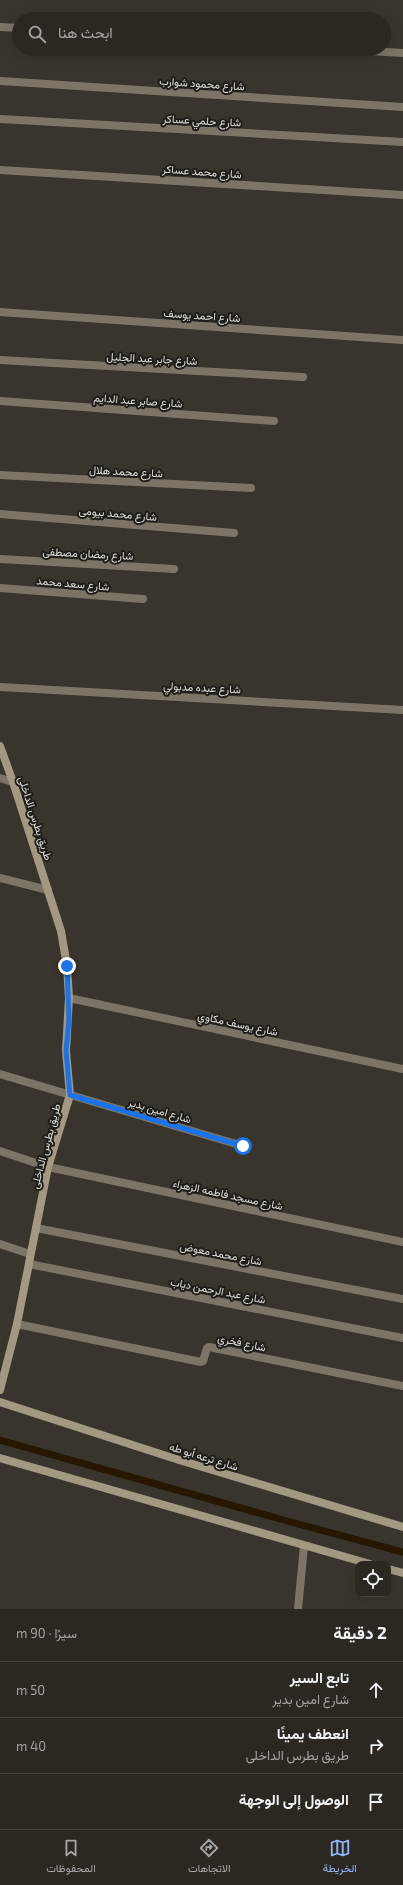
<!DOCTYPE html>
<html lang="ar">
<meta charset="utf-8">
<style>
:root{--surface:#2c2821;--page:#34302a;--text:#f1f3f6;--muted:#a6a6a5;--line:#48443f;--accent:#94b7fd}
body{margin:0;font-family:"Exo 2",Vazirmatn,sans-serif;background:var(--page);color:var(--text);direction:rtl}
.controls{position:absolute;right:12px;bottom:12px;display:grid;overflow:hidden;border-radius:8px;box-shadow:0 4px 16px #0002}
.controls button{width:36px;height:36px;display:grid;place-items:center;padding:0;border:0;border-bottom:1px solid var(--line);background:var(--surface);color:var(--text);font:20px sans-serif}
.stop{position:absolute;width:12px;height:12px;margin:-9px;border:3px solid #1a73e8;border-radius:50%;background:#fff}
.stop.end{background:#1a73e8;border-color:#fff;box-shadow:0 1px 4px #0008}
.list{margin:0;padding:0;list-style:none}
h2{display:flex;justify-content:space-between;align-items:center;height:52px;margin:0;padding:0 16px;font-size:17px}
h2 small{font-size:13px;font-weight:400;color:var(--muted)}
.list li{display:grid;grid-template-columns:26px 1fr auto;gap:12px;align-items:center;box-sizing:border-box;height:56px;padding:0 16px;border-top:1px solid var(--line)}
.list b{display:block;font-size:15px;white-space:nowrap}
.list p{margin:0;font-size:13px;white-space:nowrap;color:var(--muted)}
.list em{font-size:13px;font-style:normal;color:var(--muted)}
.icon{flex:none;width:22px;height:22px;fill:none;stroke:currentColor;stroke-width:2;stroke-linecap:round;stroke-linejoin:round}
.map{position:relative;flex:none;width:403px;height:1609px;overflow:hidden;direction:ltr}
.search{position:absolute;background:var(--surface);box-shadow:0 4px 16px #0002;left:12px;right:12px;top:12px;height:44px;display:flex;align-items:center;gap:10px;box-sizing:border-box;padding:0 14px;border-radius:22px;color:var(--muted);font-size:15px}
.sheet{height:220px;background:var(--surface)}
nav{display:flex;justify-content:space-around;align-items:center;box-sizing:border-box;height:56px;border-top:1px solid var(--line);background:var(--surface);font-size:11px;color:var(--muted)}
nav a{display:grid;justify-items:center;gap:2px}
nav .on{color:var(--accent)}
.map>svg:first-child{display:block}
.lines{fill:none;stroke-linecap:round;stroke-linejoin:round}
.stream{stroke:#261800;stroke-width:7}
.street{stroke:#7c7567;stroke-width:8}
.secondary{stroke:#a39882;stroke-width:8}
.route{stroke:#1a73e8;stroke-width:5}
.labels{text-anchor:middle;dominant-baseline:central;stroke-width:4;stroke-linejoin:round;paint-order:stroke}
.street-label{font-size:11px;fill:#e1ded8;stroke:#1f1d19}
</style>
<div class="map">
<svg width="403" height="1609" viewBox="0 0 403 1609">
<rect width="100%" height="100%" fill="#3a352c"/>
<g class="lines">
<path class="stream" d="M0,1440L287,1521L403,1552"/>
<g class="street">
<path d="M0,27L19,28"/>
<path d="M338,49L403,53"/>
<path d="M0,81L403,107"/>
<path d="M0,119L403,142"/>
<path d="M0,170L403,195"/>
<path d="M0,312L403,340"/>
<path d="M0,360L303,377"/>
<path d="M0,401L274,421"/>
<path d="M0,475L251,488"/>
<path d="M0,514L234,533"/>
<path d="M0,559L174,569"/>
<path d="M0,588L143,599"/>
<path d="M0,687L403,710"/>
<path d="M0,778L13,782"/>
<path d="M0,878L48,890"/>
<path d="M69,998L403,1069"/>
<path d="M0,1074L243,1146"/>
<path d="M0,1151L48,1167L403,1242"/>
<path d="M36,1228L403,1299"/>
<path d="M0,1244L30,1254"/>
<path d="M29,1264L403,1338"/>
<path d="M17,1324L201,1362L203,1361L207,1348L209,1347L403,1386"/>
<path d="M298,1609L304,1546"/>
</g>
<g class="secondary">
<path d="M0,746L13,782L61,931L67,966L69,998L66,1051L70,1095L48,1167L17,1324L0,1390"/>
<path d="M0,1402L179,1460L403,1527"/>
<path d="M0,1458L370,1564"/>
<path d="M388,1569L403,1573"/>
</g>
</g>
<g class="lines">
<path class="route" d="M67,966L69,1019L66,1051L70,1095L243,1146"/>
</g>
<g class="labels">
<g class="street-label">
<text transform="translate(202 83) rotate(4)">شارع محمود شوارب</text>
<text transform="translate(202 120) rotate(3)">شارع حلمي عساكر</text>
<text transform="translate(202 171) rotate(4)">شارع محمد عساكر</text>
<text transform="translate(202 315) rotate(4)">شارع احمد يوسف</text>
<text transform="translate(152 358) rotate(3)">شارع جابر عبد الجليل</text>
<text transform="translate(138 400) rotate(4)">شارع صابر عبد الدايم</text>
<text transform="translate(126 471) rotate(3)">شارع محمد هلال</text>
<text transform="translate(118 513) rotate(5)">شارع محمد بيومى</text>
<text transform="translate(88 553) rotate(3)">شارع رمضان مصطفى</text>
<text transform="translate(73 583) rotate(5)">شارع سعد محمد</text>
<text transform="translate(202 687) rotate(3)">شارع عبده مدبولي</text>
<text transform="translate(36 818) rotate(72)">طريق بطرس الداخلى</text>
<text transform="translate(238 1023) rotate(12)">شارع يوسف مكاوي</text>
<text transform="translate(160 1110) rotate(16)">شارع امين بدير</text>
<text transform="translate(45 1146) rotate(-75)">طريق بطرس الداخلى</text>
<text transform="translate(228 1194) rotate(12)">شارع مسجد فاطمه الزهراء</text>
<text transform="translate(221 1253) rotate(11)">شارع محمد معوض</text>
<text transform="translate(218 1290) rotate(11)">شارع عبد الرحمن دياب</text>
<text transform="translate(242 1342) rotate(12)">شارع فخري</text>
<text transform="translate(204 1456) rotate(17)">شارع ترعه أبو طه</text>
</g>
</g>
</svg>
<div class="controls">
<button><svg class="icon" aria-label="locate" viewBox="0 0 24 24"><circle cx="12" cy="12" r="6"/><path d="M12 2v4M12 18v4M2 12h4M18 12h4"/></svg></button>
</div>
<div class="stop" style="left:243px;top:1146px"></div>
<div class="stop end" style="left:67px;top:966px"></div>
<div class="search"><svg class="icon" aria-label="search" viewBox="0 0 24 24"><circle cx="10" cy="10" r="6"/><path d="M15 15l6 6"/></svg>ابحث هنا</div>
</div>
<section class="sheet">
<h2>2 دقيقة<small>سيرًا · 90 m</small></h2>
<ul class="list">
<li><svg class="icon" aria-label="ahead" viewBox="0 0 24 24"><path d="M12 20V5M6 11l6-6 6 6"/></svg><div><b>تابع السير</b><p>شارع امين بدير</p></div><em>50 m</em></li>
<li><svg class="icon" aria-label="right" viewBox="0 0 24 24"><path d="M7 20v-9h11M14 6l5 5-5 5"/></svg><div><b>انعطف يمينًا</b><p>طريق بطرس الداخلى</p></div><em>40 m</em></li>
<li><svg class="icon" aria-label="arrive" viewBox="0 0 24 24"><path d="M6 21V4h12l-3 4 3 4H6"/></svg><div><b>الوصول إلى الوجهة</b></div></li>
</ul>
</section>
<nav>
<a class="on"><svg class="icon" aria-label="map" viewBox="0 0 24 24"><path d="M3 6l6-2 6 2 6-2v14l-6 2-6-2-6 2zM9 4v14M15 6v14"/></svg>الخريطة</a>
<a><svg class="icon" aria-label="directions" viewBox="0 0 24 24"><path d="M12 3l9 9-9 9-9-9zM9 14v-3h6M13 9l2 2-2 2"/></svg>الاتجاهات</a>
<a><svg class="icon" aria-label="saved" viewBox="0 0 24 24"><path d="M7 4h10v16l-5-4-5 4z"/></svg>المحفوظات</a>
</nav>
